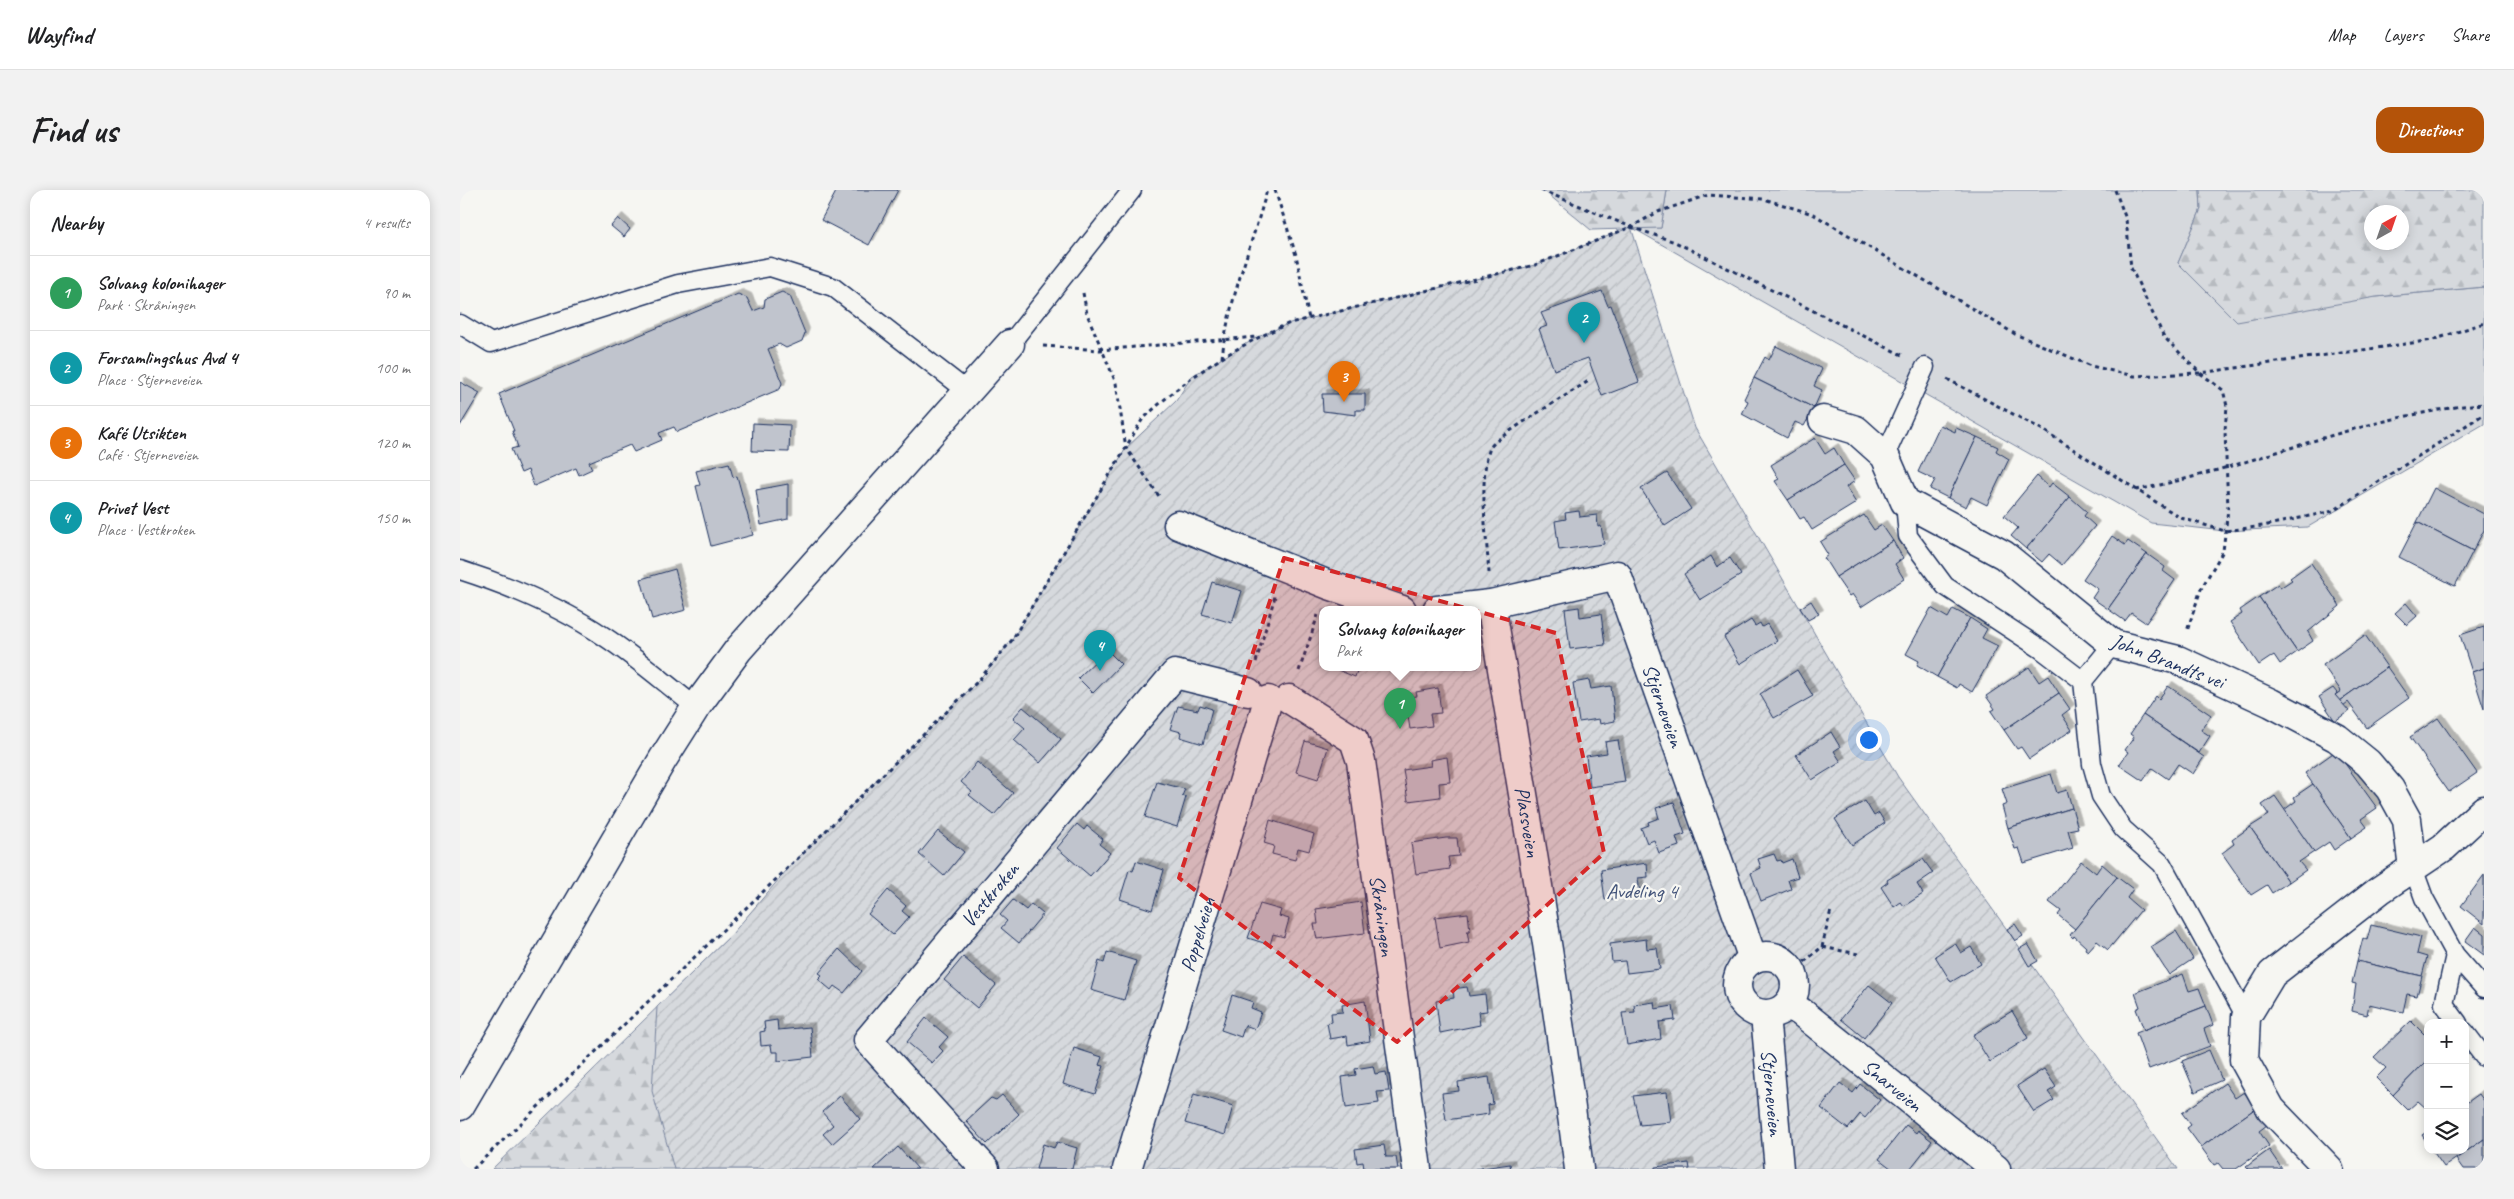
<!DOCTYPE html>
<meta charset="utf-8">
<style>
:root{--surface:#fff;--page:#f2f2f2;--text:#202124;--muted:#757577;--line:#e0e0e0;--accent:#b45309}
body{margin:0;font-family:Caveat,sans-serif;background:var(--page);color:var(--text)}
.controls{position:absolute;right:15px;bottom:15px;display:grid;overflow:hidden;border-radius:10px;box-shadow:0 2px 12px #0003}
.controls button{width:45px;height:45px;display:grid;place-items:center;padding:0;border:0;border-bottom:1px solid var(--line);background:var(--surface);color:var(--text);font:25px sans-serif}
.compass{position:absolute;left:1904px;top:15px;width:45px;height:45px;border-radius:50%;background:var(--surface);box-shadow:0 2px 12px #0003;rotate:40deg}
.you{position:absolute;left:1408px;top:549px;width:18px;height:18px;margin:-12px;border:4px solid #fff;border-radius:50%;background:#1a73e8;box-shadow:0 0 0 8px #1a73e833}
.badge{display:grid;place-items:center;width:32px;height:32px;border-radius:50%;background:var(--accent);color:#fff;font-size:16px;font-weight:700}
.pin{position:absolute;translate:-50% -41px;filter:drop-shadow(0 1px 2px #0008)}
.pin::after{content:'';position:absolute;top:26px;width:18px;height:15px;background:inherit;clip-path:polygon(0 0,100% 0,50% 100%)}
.popup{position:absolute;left:859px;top:416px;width:162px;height:65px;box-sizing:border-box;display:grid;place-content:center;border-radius:10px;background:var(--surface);filter:drop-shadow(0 1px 4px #0005);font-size:16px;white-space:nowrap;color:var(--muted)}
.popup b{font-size:19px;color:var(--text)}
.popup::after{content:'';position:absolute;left:50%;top:100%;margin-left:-10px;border:10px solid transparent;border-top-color:var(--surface)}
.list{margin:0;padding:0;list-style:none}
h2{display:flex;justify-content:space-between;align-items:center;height:65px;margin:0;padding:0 20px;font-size:21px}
h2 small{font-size:16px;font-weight:400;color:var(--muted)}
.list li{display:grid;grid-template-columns:32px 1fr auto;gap:15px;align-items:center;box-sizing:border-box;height:75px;padding:0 20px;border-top:1px solid var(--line)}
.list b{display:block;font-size:19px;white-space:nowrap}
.list p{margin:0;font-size:16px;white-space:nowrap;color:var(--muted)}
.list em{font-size:16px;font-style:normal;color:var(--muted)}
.icon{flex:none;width:28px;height:28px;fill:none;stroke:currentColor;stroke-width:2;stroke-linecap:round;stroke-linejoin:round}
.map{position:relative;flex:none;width:2024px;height:979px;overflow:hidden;border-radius:15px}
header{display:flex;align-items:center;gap:30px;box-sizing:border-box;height:70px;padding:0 25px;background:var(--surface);border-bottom:1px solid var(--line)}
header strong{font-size:24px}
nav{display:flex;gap:28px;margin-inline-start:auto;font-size:18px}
.intro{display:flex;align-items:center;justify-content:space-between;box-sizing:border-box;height:120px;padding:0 30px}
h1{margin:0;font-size:35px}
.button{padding:12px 22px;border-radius:15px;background:var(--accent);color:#fff;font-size:18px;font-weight:700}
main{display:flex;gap:30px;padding:0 30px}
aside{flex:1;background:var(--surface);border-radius:15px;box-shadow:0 2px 12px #0003}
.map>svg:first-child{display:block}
.grass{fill:#d6d9dd;stroke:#78849e}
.forest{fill:url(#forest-firs);stroke:#78849e;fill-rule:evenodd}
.garden{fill:url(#garden-furrows);stroke:#78849e;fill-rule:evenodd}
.building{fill:#c0c4cd;stroke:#1b2f5e;filter:url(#shadow)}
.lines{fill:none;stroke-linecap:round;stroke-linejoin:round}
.service-casing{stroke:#1b2f5e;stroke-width:21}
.minor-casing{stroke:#1b2f5e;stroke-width:31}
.path{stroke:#1b2f5e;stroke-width:3;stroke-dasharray:4 4;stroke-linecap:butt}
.service{stroke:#f6f6f2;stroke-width:18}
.minor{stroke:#f6f6f2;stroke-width:28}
.marked{fill:#d62828;fill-opacity:0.2;stroke:#d62828;stroke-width:4;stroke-dasharray:10 6;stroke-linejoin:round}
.labels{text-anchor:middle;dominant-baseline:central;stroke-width:4.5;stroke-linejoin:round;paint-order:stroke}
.street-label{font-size:21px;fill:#1b2f5e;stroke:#f6f6f2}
.park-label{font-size:21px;fill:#405177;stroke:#f6f6f2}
</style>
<header>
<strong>Wayfind</strong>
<nav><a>Map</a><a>Layers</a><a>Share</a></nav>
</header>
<div class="intro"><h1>Find us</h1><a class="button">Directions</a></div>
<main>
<aside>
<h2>Nearby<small>4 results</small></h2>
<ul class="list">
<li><span class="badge" style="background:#2e9e5b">1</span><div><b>Solvang kolonihager</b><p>Park · Skråningen</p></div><em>90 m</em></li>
<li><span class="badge" style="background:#0f9aa8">2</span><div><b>Forsamlingshus Avd 4</b><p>Place · Stjerneveien</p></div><em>100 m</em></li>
<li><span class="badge" style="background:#e8710a">3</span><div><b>Kafé Utsikten</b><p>Café · Stjerneveien</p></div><em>120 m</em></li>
<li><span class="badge" style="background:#0f9aa8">4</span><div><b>Privet Vest</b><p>Place · Vestkroken</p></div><em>150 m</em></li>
</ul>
</aside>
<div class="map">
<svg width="2024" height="979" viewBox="0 0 2024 979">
<defs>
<pattern id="forest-firs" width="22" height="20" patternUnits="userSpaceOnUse" patternTransform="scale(1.25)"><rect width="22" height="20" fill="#d6d9dd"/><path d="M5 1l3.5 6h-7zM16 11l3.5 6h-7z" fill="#b7bbc0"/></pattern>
<pattern id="garden-furrows" width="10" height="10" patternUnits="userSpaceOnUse" patternTransform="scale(1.25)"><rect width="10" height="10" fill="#d6d9dd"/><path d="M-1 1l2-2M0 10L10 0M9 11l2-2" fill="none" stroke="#b7bbc0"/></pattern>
<filter id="shadow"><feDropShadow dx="4.5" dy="-4.5" stdDeviation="0" flood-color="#0004"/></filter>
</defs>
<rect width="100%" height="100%" fill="#f6f6f2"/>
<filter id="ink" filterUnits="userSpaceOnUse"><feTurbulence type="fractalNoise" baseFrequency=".02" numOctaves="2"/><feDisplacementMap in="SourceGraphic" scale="10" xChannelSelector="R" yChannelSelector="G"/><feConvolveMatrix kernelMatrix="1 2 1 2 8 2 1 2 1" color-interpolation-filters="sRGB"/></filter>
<g filter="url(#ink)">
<path class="grass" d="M1207,0H1740L1741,19L1718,73L1916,107L2024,97V234L1848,337L1765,341L1691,333L1171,37L1201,38Z"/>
<g class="forest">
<path d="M1083,0H1207L1201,38L1131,40Z"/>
<path d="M1740,0H2024V97L1916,107L1777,132L1718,73L1741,19ZM1942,22V52H1912V22Z"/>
<path d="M272,744L308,979H32Z"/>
</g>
<path class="garden" d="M1171,37L1235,238L1438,587L1718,979H214L192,901L197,817L272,744L332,674L518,491L552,450L666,258L716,211L732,186L798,147L830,133L1075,75ZM862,420H1018V478H862Z"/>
<g class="building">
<path d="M377,0H438L409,55L361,30Z"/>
<path d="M158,28L170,39L164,47L151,36Z"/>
<path d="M1142,101L1148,116L1151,115L1179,192L1142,206L1128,168L1094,180L1079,139L1087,136L1081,123Z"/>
<path d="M322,102L330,106L345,143L342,151L326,158L319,154L308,159L322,193L320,199L217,242L214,237L199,243L202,250L174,262L170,255L129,272L132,279L119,285L116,278L74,296L68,280L61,283L51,259L58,257L52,241H54L39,204L278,104L287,108L293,121L304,117L305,109Z"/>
<path d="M1316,156L1362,179L1354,196L1362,200L1354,218L1294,188L1305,167L1309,170Z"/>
<path d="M1294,188L1354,218L1344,236L1335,232L1327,248L1282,224L1288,211L1284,209Z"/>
<path d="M0,192L20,203L0,236Z"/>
<path d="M862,204H905V220H896V225L863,221Z"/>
<path d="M293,233L330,235L329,262L292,261Z"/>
<path d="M1480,235L1495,242L1496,238L1517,247L1488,308L1470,299L1475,290L1458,282Z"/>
<path d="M1517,247L1538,257L1536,261L1549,269L1527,315L1511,307L1506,317L1488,308Z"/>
<path d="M1355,248L1365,264L1374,258L1384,275L1328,310L1315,291L1319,289L1311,275Z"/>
<path d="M269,273L273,287L277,286L293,345L251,356L236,296L240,295L236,281Z"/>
<path d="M1384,275L1395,291L1386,297L1396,313L1352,340L1344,327L1340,329L1328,310Z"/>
<path d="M1207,283L1231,319L1205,336L1181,299Z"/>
<path d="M1577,286L1589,297L1592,293L1610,307L1566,359L1551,346L1558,338L1544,326Z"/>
<path d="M328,294V329L301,335L296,300Z"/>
<path d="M1974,298L2024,324V340L2013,361L1957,332Z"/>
<path d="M1610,307L1627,322L1624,326L1635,336L1602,375L1589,364L1582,372L1566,359Z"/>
<path d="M1119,321L1120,327L1137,325L1138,337L1141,336L1144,354L1099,360L1095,331L1106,329L1105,323Z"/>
<path d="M1404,325L1414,340L1422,335L1433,351L1376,387L1364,368L1368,365L1360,352Z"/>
<path d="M1957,332L2013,361L1995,396L1939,367Z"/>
<path d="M1652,346L1665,355L1668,351L1687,364L1648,419L1632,408L1638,399L1623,389Z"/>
<path d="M1433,351L1443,368L1435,374L1444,389L1401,417L1392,404L1389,406L1376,387Z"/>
<path d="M1687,364L1705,377L1703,381L1715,390L1686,433L1671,423L1665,431L1648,419Z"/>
<path d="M1251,366L1257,377L1270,368L1281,385L1240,410L1224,384Z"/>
<path d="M1851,373L1880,416L1848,442L1853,451L1837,462L1799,407L1818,394L1820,398L1832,390L1830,388Z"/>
<path d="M215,379L226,420L192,429L181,389Z"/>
<path d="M752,392L782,401L772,433L742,424Z"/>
<path d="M1799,407L1837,462L1820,474L1814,465L1799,475L1770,432L1782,424L1780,420Z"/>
<path d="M1351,411L1359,424L1348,430L1340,418Z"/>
<path d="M1946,413L1957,426L1947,435L1935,423Z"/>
<path d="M1119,417L1120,427L1141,424L1145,455L1110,459L1105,419Z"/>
<path d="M1471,418L1488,428L1493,419L1510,428L1477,487L1457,475L1459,471L1446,464Z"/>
<path d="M1510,428L1527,439L1522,448L1538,456L1512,502L1499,494L1497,498L1477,487Z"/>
<path d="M1291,430L1295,436L1300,433L1302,437L1307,434L1317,451L1280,474L1264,447Z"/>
<path d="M2024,437V478L2012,482L2000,445Z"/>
<path d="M1905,445L1927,477L1879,511L1875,505L1881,501L1863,475Z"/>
<path d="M647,460L661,474L633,503L618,488Z"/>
<path d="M1569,477L1579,492L1588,486L1599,503L1544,540L1531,521L1535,519L1526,506Z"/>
<path d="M1927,477L1949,508L1907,538L1888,512L1883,516L1879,511Z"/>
<path d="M873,478H898L895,487Z"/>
<path d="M2024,478V519L2012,482Z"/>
<path d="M1337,480L1353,506L1314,528L1300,504Z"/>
<path d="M1129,490L1131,499L1151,496L1155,531L1140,534L1139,529L1119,532L1113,493Z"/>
<path d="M1708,496L1751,525L1741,540L1750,546L1739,563L1683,525L1696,506L1699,509Z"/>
<path d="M978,498L981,523L970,524L972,536L950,539L945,508L957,506L956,502Z"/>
<path d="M1873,498L1877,503L1875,505L1889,521L1875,531L1859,507Z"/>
<path d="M1599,503L1610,519L1602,525L1612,540L1569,569L1561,557L1557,559L1544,540Z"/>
<path d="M740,515L752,519L743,554L720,547L721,542L710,539L718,516L738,520Z"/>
<path d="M563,517L601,549L580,573L554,550L565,538L553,528Z"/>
<path d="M1683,525L1744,567L1733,584L1718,574L1708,589L1692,578L1683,591L1659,575L1668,562L1665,560L1674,547L1670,544Z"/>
<path d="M1978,528L2017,583L1989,602L1950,547Z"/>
<path d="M1371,542L1380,557L1374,561L1381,572L1352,590L1336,565Z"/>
<path d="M1158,550L1165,592L1130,597L1126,566L1147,563L1145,552Z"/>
<path d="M845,551L868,558L858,589L836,582Z"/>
<path d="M1876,561L1917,618L1901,629L1907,637L1891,648L1845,583Z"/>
<path d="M987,567L990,592L979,593L980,607L948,611L943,580L971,576L970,570Z"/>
<path d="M517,572L553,603L534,625L509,605L512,602L501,592Z"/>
<path d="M1591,584L1597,603L1607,600L1612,618L1548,638L1542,616L1547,614L1542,599Z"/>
<path d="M697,592L725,599L722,606L726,607L717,637L685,627Z"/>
<path d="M1853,594L1891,648L1874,660L1869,652L1854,662L1824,620L1836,611L1834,607Z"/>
<path d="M1815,606L1854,662L1839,672L1846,680L1829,692L1790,637L1809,625L1802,615Z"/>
<path d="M1405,611L1414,626L1419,623L1425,633L1392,655L1375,629Z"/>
<path d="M1214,612L1225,644L1216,647L1219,656L1199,663L1194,650L1187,653L1181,638L1189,635L1188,632L1199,628L1196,618Z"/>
<path d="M1612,618L1618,638L1608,640L1613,658L1564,673L1559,658L1555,659L1548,638Z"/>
<path d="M810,630L854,644L849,661L838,658L835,670L812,664L814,656L804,653Z"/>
<path d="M617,634L624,640L627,636L643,649L639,654L650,663L630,686L597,658Z"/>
<path d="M1790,637L1829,692L1812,703L1807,695L1791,705L1762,663L1774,654L1772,650Z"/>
<path d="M478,641L504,662L484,686L459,664Z"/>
<path d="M986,648H997L999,666L988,667L990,679L956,684L951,653Z"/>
<path d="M1314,664L1317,671L1321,670L1322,673L1332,669L1338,687L1328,690L1331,699L1301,711L1291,683L1301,678L1298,669Z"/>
<path d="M1463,669L1473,683L1457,694L1463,704L1444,716L1441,712L1434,717L1421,697L1428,692L1427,690Z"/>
<path d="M676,671L704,680L692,720L660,709L669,680L673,681Z"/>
<path d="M1621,671L1636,683L1642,674L1657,687L1615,739L1598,725L1601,721L1589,712Z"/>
<path d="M1187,673L1188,687L1178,688L1180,705L1145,710L1141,680Z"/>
<path d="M2024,685V734L2001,716Z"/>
<path d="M1657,687L1673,699L1667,708L1681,720L1648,760L1637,751L1628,761L1625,759L1626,757L1614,746L1613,748L1610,745Z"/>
<path d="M428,700L446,716L442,721L449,727L433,745L408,724Z"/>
<path d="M553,710L566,720L571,714L583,724L559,753L541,738L547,731L540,725Z"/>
<path d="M901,712L905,743L857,749L854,734H858L856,719Z"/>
<path d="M800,714L821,720L819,726L829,729L824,747L813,744L810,755L788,748Z"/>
<path d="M1008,723L1010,741H1007L1009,752L980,758L975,727Z"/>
<path d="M1555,734L1563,746L1555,751L1547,739Z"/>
<path d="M1911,735L1961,747L1957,764L1967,767L1962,786L1897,771L1903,748L1907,750Z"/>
<path d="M2015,737L2024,744V765L2005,751Z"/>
<path d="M1716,741L1733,769L1709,785L1691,757Z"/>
<path d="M1186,749L1187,759L1197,758L1200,779L1167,783L1165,771L1152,772L1150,754Z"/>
<path d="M1495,753L1501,763L1511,757L1521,774L1491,792L1475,766Z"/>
<path d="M1568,754L1578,771L1569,776L1559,759Z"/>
<path d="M379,759L402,781L384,803L374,796L371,800L358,789L362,785L359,783Z"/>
<path d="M647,762L676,771L664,810L631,800L639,771L644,773Z"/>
<path d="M503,767L536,795L517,818L484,790Z"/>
<path d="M1897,771L1962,786L1957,806L1947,804L1943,822L1909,814L1907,825L1892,821L1896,794L1892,793Z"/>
<path d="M1723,784L1729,801L1739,798L1746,816L1684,840L1676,819L1680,817L1675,803Z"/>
<path d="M1409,795L1432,813L1404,848L1381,829Z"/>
<path d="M1007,797L1009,806L1025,804L1027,821L1018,822L1020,835L980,843L976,811L994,808L993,799Z"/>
<path d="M772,805L793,812L791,818L801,822L795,839L785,835L781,847L761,840Z"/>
<path d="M905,811L910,851L888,855L887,846L870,849L867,833L872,832L871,823L883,822L882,815Z"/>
<path d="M1194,812L1195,819L1213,816L1215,830L1199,832L1201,849L1167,855L1162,823L1175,822L1174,815Z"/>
<path d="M1746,816L1753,835L1744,839L1750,856L1689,879L1676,843Z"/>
<path d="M1552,821L1568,848L1530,872L1513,845Z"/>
<path d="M466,828L488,847L479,857L483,861L472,873L447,852Z"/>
<path d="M317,830L318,840L350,837L353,867L318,871V862H312L311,855L301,856L300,842L305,841L304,832Z"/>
<path d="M1951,831L1964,844L1968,840V869L1933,905L1916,888L1926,878L1914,867Z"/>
<path d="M614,858L642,867L639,875L644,876L635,904L603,894Z"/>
<path d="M1749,860L1762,890L1735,902L1722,871Z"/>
<path d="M1968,869V920L1958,911L1948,920L1933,905Z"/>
<path d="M913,876L915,884L926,882L929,901L917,902L919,913L886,918L882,887L896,885L895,879Z"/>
<path d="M1584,879L1596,897L1588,902L1594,910L1574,922L1557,896Z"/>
<path d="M1029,887L1033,914L1028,915L1029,924L986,930L982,903L999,901L998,892Z"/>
<path d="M1380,893L1393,903L1400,894L1420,910L1405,928L1400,924L1388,939L1361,918Z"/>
<path d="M1765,893L1775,908L1784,902L1796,918L1741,957L1727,938L1731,935L1722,923Z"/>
<path d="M1207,902L1211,932L1180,935L1173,906Z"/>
<path d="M734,904L773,916L765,945L725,933Z"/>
<path d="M2019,904L2024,911V949L1984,977L1972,960H2005V914Z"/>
<path d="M542,905L559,924L527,954L506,931L531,908L536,910Z"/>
<path d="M380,906L400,929L372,954L363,944L373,935L362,922Z"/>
<path d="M1796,918L1807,935L1799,941L1809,956L1776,979H1763L1758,973L1754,975L1741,957Z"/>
<path d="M1446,935L1456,943L1458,940L1472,951L1450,979H1432L1419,969Z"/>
<path d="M1968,941V954L1962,945Z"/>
<path d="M2024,949V979H2003L1996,969Z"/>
<path d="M597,952L617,958L612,979H576L583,954L594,958Z"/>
<path d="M924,955L926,967H936L938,979H904L903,972L897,973L895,959Z"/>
<path d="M438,957L458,979H414Z"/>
<path d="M1809,960L1822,979H1788L1786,977Z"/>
<path d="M1229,973L1230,979H1195V977Z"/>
<path d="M1050,974L1051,979H1015Z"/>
</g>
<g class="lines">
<defs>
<g id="service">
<path d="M0,134L31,153L218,94L310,77L373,97L507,201"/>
<path d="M550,154L672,0"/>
<path d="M1425,266L1465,177"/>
<path d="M1445,312L1448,346L1485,396L1581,459L1623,491"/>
<path d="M0,380C50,396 102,418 145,447C177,468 206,494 236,517"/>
<path d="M1653,454L1623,491L1632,574L1641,606L1663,639L1702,674L1786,827"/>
<path d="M1953,678L1964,708L1995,765L2024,798"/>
<path d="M1995,765L1984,814L1998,833"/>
<path d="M2005,842L2024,867"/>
</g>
<g id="minor">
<path d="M1363,230L1396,240L1425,266L1445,312L1544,365L1653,454L1718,470L1811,513L1877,548L1908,573L1930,599L1947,630L1953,678"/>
<path d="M718,335L869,395L942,420"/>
<path id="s1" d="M1031,414C1063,602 1095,790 1119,979"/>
<path id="s2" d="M977,420L1031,414L1157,385L1293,769"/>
<path id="s3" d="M829,509L894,550L901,571L957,979"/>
<circle cx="1306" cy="795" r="29"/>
<path id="s4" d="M1328,815L1341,822L1536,979"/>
<path id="s5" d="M1305,825L1319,979"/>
<path d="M0,916L203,569L236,517L278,460L550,154"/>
<path id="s6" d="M525,979L408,850L715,484L788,502"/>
<path id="s7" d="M667,979L808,510"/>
<path d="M1869,979L1811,919L1784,870L1786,827L1812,784L1920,700L1984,657L2024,620"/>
</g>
</defs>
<use href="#service" class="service-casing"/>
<use href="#minor" class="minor-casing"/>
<g class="path">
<path d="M815,0L836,65L849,129"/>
<path d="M1081,0L1171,37L1198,22L1248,5L1304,9L1353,24L1555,144L1631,176L1674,186L1740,183L1973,150L2024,133"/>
<path d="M1655,0L1666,29L1671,78L1704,147L1740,183L1763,200L1767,216L1765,241L1768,319L1763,361L1741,399L1727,441"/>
<path d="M623,103L627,124L656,193L666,258L701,309"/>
<path d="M583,156L640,160L796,147"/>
<path d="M762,168C768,110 792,56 807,0"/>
<path d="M1487,189L1583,240L1721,328L1765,341L1803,336L1873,321L2024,224"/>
<path d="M1676,300C1770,282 1859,244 1952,225C1976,221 2000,215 2024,214"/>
<path d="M1029,383C1027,351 1018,287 1030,258C1035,247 1114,201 1130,190"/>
<path d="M796,472L815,406"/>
<path d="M839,481L858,425"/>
<path d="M1362,757L1371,720"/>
<path d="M1332,782L1362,757L1398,764"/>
<path d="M13,979L332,674L518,491L552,450L682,230C725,188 774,157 830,133L1075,75L1171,37L1215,52L1442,165"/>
</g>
<use href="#service" class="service"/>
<use href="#minor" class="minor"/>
</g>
</g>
<path class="marked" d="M824,368L1096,443L1144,663L937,852L719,688Z"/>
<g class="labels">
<g class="street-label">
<text transform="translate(1708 471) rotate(21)">John Brandts vei</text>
<text stroke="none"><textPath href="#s2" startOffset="322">Stjerneveien</textPath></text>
<text stroke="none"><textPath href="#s1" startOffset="221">Plassveien</textPath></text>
<text stroke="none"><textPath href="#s6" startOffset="364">Vestkroken</textPath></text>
<text stroke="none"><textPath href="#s3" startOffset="255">Skråningen</textPath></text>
<text stroke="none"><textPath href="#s7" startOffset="245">Poppelveien</textPath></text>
<text stroke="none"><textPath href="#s4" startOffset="132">Snarveien</textPath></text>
<text stroke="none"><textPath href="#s5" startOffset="78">Stjerneveien</textPath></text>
</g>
<g class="park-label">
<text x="1182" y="701">Avdeling 4</text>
</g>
</g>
</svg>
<div class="controls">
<button>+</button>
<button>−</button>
<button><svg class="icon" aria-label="layers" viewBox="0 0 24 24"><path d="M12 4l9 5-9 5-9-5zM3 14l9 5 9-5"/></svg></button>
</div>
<svg class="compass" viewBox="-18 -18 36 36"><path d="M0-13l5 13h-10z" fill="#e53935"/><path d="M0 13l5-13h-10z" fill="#757577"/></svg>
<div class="you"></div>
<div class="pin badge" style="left:940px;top:539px;background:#2e9e5b">1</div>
<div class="popup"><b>Solvang kolonihager</b>Park</div>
<div class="pin badge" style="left:1124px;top:153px;background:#0f9aa8">2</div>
<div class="pin badge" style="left:884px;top:212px;background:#e8710a">3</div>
<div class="pin badge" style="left:640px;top:481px;background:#0f9aa8">4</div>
</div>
</main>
